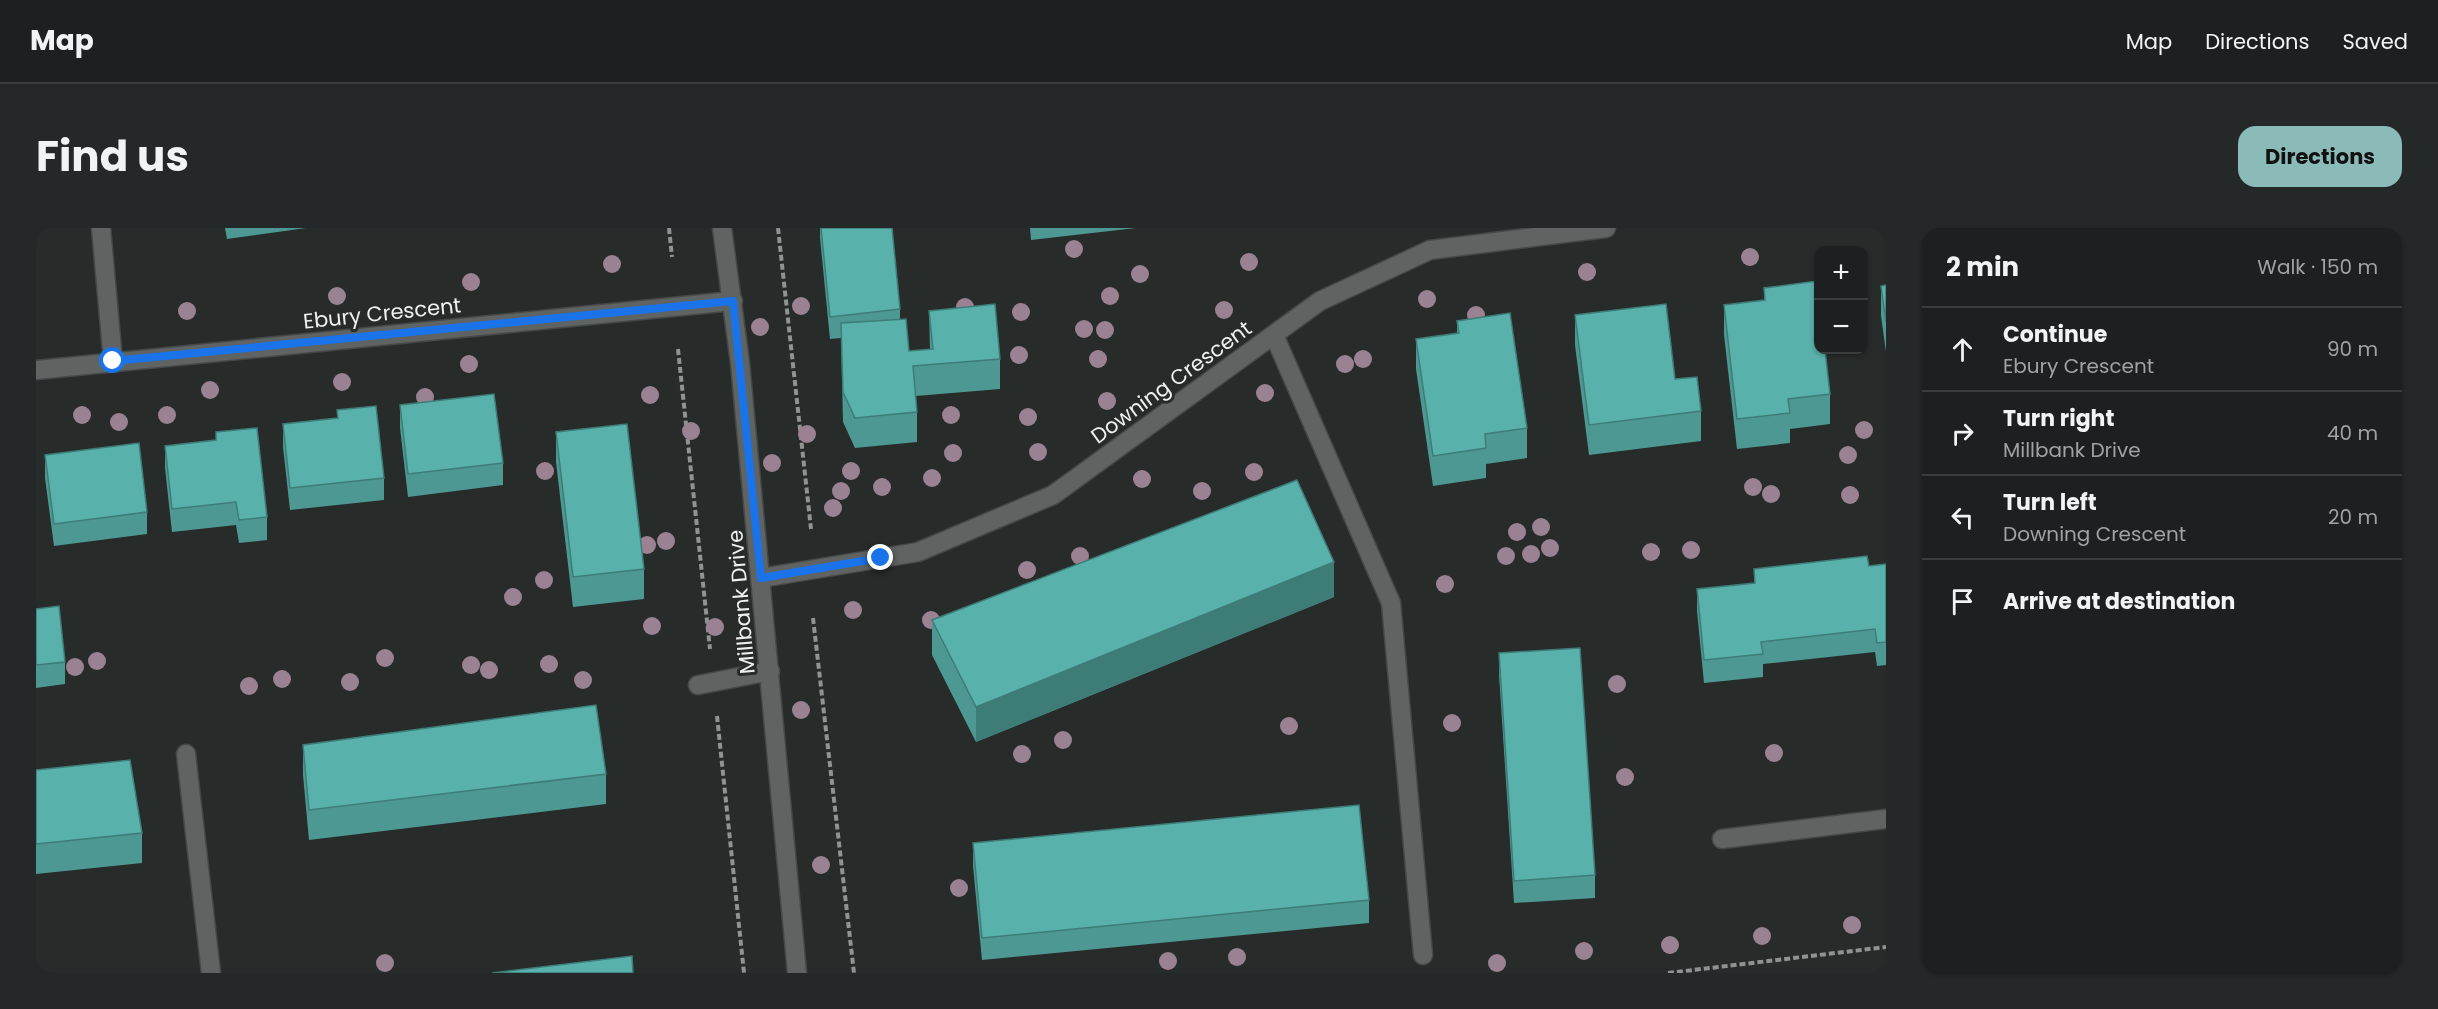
<!DOCTYPE html>
<meta charset="utf-8">
<style>
:root{--surface:#1d2020;--page:#252829;--text:#f1f3f6;--muted:#a0a3a5;--line:#3b3e3e;--accent:#8bbbb9}
body{margin:0;font-family:Poppins,sans-serif;background:var(--page);color:var(--text)}
.controls{position:absolute;right:18px;top:18px;display:grid;overflow:hidden;border-radius:12px;box-shadow:0 2px 4px #0004}
.controls button{width:54px;height:54px;display:grid;place-items:center;padding:0;border:0;border-bottom:2px solid var(--line);background:var(--surface);color:var(--text);font:30px sans-serif}
.stop{position:absolute;width:18px;height:18px;margin:-14px;border:4px solid #1a73e8;border-radius:50%;background:#fff}
.stop.end{background:#1a73e8;border-color:#fff;box-shadow:0 2px 6px #0008}
.list{margin:0;padding:0;list-style:none}
h2{display:flex;justify-content:space-between;align-items:center;height:78px;margin:0;padding:0 24px;font-size:26px}
h2 small{font-size:20px;font-weight:400;color:var(--muted)}
.list li{display:grid;grid-template-columns:39px 1fr auto;gap:18px;align-items:center;box-sizing:border-box;height:84px;padding:0 24px;border-top:2px solid var(--line)}
.list b{display:block;font-size:22px;white-space:nowrap}
.list p{margin:0;font-size:20px;white-space:nowrap;color:var(--muted)}
.list em{font-size:20px;font-style:normal;color:var(--muted)}
.icon{flex:none;width:33px;height:33px;fill:none;stroke:currentColor;stroke-width:2;stroke-linecap:round;stroke-linejoin:round}
.map{position:relative;flex:none;width:1850px;height:745px;overflow:hidden;border-radius:18px}
header{display:flex;align-items:center;gap:36px;box-sizing:border-box;height:84px;padding:0 30px;background:var(--surface);border-bottom:2px solid var(--line)}
header strong{font-size:28px}
nav{display:flex;gap:33px;margin-inline-start:auto;font-size:21px}
.intro{display:flex;align-items:center;justify-content:space-between;box-sizing:border-box;height:144px;padding:0 36px}
h1{margin:0;font-size:42px}
.button{padding:15px 27px;border-radius:18px;background:var(--accent);color:#111;font-size:21px;font-weight:700}
main{display:flex;gap:36px;padding:0 36px}
aside{flex:1;background:var(--surface);border-radius:18px;box-shadow:0 2px 4px #0004}
.map>svg:first-child{display:block}
.lines{fill:none;stroke-linecap:round;stroke-linejoin:round}
.minor-casing{stroke:#454848;stroke-width:21}
.path{stroke:#8f9392;stroke-width:4;stroke-dasharray:6 3;stroke-linecap:butt}
.minor{stroke:#5f6463;stroke-width:18}
.tree{fill:#9a8293}
.wall{fill:#4d9893}
.shaded-wall{fill:#3e7c78}
.building{fill:#59b1ab;stroke:#3e7c78;stroke-width:1.5}
.route{stroke:#1a73e8;stroke-width:8}
.labels{text-anchor:middle;dominant-baseline:central;stroke-width:6;stroke-linejoin:round;paint-order:stroke}
.street-label{font-size:21px;fill:#eef1f0;stroke:#272b2a}
</style>
<header>
<strong>Map</strong>
<nav><a>Map</a><a>Directions</a><a>Saved</a></nav>
</header>
<div class="intro"><h1>Find us</h1><a class="button">Directions</a></div>
<main>
<div class="map">
<svg width="1850" height="745" viewBox="0 0 1850 745">
<rect width="100%" height="100%" fill="#272b2a"/>
<g class="lines">
<defs>
<g id="minor">
<path d="M65,0L77,133"/>
<path d="M686,0L704,135L761,745"/>
<path d="M1238,107L1355,375L1387,727"/>
<path d="M0,142L697,73"/>
<path d="M725,350L882,324L1017,267L1284,73L1394,22L1570,0"/>
<path d="M662,457L734,443"/>
<path d="M150,526L175,745"/>
<path d="M1686,611L1850,591"/>
</g>
</defs>
<use href="#minor" class="minor-casing"/>
<g class="path">
<path d="M633,0L636,29"/>
<path d="M742,0L775,301"/>
<path d="M642,121L674,421"/>
<path d="M777,390L818,745"/>
<path d="M681,488L708,745"/>
<path d="M1632,745L1850,719"/>
</g>
<use href="#minor" class="minor"/>
</g>
<g class="tree">
<circle cx="1038" cy="21" r="9"/>
<circle cx="1714" cy="29" r="9"/>
<circle cx="1213" cy="34" r="9"/>
<circle cx="576" cy="36" r="9"/>
<circle cx="1551" cy="44" r="9"/>
<circle cx="1104" cy="46" r="9"/>
<circle cx="435" cy="54" r="9"/>
<circle cx="301" cy="68" r="9"/>
<circle cx="1074" cy="68" r="9"/>
<circle cx="1391" cy="71" r="9"/>
<circle cx="765" cy="78" r="9"/>
<circle cx="929" cy="79" r="9"/>
<circle cx="1188" cy="82" r="9"/>
<circle cx="151" cy="83" r="9"/>
<circle cx="985" cy="84" r="9"/>
<circle cx="1440" cy="87" r="9"/>
<circle cx="724" cy="99" r="9"/>
<circle cx="1048" cy="101" r="9"/>
<circle cx="1069" cy="102" r="9"/>
<circle cx="983" cy="127" r="9"/>
<circle cx="1062" cy="131" r="9"/>
<circle cx="1327" cy="131" r="9"/>
<circle cx="433" cy="136" r="9"/>
<circle cx="1309" cy="136" r="9"/>
<circle cx="306" cy="154" r="9"/>
<circle cx="174" cy="162" r="9"/>
<circle cx="1229" cy="165" r="9"/>
<circle cx="614" cy="167" r="9"/>
<circle cx="389" cy="169" r="9"/>
<circle cx="1071" cy="173" r="9"/>
<circle cx="46" cy="187" r="9"/>
<circle cx="131" cy="187" r="9"/>
<circle cx="915" cy="187" r="9"/>
<circle cx="992" cy="189" r="9"/>
<circle cx="83" cy="194" r="9"/>
<circle cx="1828" cy="202" r="9"/>
<circle cx="655" cy="203" r="9"/>
<circle cx="771" cy="206" r="9"/>
<circle cx="1002" cy="224" r="9"/>
<circle cx="917" cy="225" r="9"/>
<circle cx="1812" cy="227" r="9"/>
<circle cx="736" cy="235" r="9"/>
<circle cx="509" cy="243" r="9"/>
<circle cx="815" cy="243" r="9"/>
<circle cx="1218" cy="244" r="9"/>
<circle cx="896" cy="250" r="9"/>
<circle cx="1106" cy="251" r="9"/>
<circle cx="846" cy="259" r="9"/>
<circle cx="1717" cy="259" r="9"/>
<circle cx="805" cy="263" r="9"/>
<circle cx="1166" cy="263" r="9"/>
<circle cx="1735" cy="266" r="9"/>
<circle cx="1814" cy="267" r="9"/>
<circle cx="797" cy="280" r="9"/>
<circle cx="1505" cy="299" r="9"/>
<circle cx="1481" cy="304" r="9"/>
<circle cx="630" cy="313" r="9"/>
<circle cx="611" cy="317" r="9"/>
<circle cx="1514" cy="320" r="9"/>
<circle cx="1655" cy="322" r="9"/>
<circle cx="1615" cy="324" r="9"/>
<circle cx="1495" cy="326" r="9"/>
<circle cx="1044" cy="328" r="9"/>
<circle cx="1470" cy="328" r="9"/>
<circle cx="991" cy="342" r="9"/>
<circle cx="508" cy="352" r="9"/>
<circle cx="1409" cy="356" r="9"/>
<circle cx="477" cy="369" r="9"/>
<circle cx="817" cy="382" r="9"/>
<circle cx="895" cy="392" r="9"/>
<circle cx="616" cy="398" r="9"/>
<circle cx="679" cy="399" r="9"/>
<circle cx="349" cy="430" r="9"/>
<circle cx="61" cy="433" r="9"/>
<circle cx="513" cy="436" r="9"/>
<circle cx="435" cy="437" r="9"/>
<circle cx="39" cy="439" r="9"/>
<circle cx="453" cy="442" r="9"/>
<circle cx="246" cy="451" r="9"/>
<circle cx="547" cy="452" r="9"/>
<circle cx="314" cy="454" r="9"/>
<circle cx="1581" cy="456" r="9"/>
<circle cx="213" cy="458" r="9"/>
<circle cx="765" cy="482" r="9"/>
<circle cx="1416" cy="495" r="9"/>
<circle cx="1253" cy="498" r="9"/>
<circle cx="1027" cy="512" r="9"/>
<circle cx="1738" cy="525" r="9"/>
<circle cx="986" cy="526" r="9"/>
<circle cx="1589" cy="549" r="9"/>
<circle cx="785" cy="637" r="9"/>
<circle cx="923" cy="660" r="9"/>
<circle cx="1816" cy="697" r="9"/>
<circle cx="1726" cy="708" r="9"/>
<circle cx="1634" cy="717" r="9"/>
<circle cx="1548" cy="723" r="9"/>
<circle cx="1201" cy="729" r="9"/>
<circle cx="1132" cy="733" r="9"/>
<circle cx="349" cy="735" r="9"/>
<circle cx="1461" cy="735" r="9"/>
</g>
<g class="wall">
<path d="M189,0H270L191,11Z"/>
<path d="M784,0H856L864,81V91L873,123L894,121L893,83L964,131V161L880,168L881,184V214L819,220L807,194L805,110L794,111L784,10Z"/>
<path d="M994,0H1100L995,12Z"/>
<path d="M1850,57V124L1845,88V58Z"/>
<path d="M1728,60L1794,166V196L1754,201V215L1701,221L1688,107V77L1728,73Z"/>
<path d="M1539,87L1639,151L1665,183V213L1553,227L1539,117Z"/>
<path d="M1421,93L1491,200V230L1450,236V250L1397,258L1380,141V111L1421,105Z"/>
<path d="M364,177L467,235V257L372,269L364,200Z"/>
<path d="M301,182L348,250V272L254,282L247,219V196L301,190Z"/>
<path d="M180,204L231,289V312L203,315L200,297L136,304L129,240V218L180,212Z"/>
<path d="M520,204L608,341V371L537,379L520,234Z"/>
<path d="M9,227L111,284V306L18,318L9,250Z"/>
<path d="M1850,336V437L1841,438L1839,424L1727,436V449L1668,455L1661,383V361L1718,355V341L1833,338Z"/>
<path d="M1298,369L940,514L896,427V392Z"/>
<path d="M0,381L29,434V456L0,460Z"/>
<path d="M1463,425L1559,647V670L1478,675L1463,447Z"/>
<path d="M267,517L570,546V576L273,612L267,547Z"/>
<path d="M0,542L106,605V635L0,646Z"/>
<path d="M937,615L1333,672V695L946,732L937,638Z"/>
</g>
<path class="shaded-wall" d="M1298,334V369L940,514V479Z"/>
<g class="building">
<path d="M785,0H856L864,81L794,89Z"/>
<path d="M1781,53L1782,64V122H1789L1794,166L1752,171L1754,185L1701,191L1688,77L1729,72L1728,60Z"/>
<path d="M1850,57V94L1845,58Z"/>
<path d="M959,76L964,131L877,138L881,184L819,190L807,164L805,95L870,91L873,123L897,121L893,83Z"/>
<path d="M1630,76L1639,151L1661,149L1665,183L1553,197L1539,87Z"/>
<path d="M1474,85L1491,200L1449,206L1450,220L1397,228L1380,111L1423,105L1421,93Z"/>
<path d="M458,166L467,235L372,246L364,177Z"/>
<path d="M340,178L348,250L254,260L247,196L302,190L301,182Z"/>
<path d="M591,196L608,341L537,349L520,204Z"/>
<path d="M221,200L231,289L203,292L200,274L136,281L129,218L180,212V204Z"/>
<path d="M103,215L111,284L18,296L9,227Z"/>
<path d="M1261,252L1298,334L940,479L896,392Z"/>
<path d="M1831,328L1833,338L1850,336V414L1841,415L1839,401L1725,414L1727,426L1668,432L1661,361L1719,355L1718,341Z"/>
<path d="M23,378L29,434L0,437V381Z"/>
<path d="M1544,420L1559,647L1478,653L1463,425Z"/>
<path d="M560,477L570,546L273,582L267,517Z"/>
<path d="M94,532L106,605L0,616V542Z"/>
<path d="M1323,577L1333,672L946,710L937,615Z"/>
<path d="M596,728L597,745H456Z"/>
</g>
<g class="lines">
<path class="route" d="M77,133L697,73L725,350L845,330"/>
</g>
<g class="labels">
<g class="street-label">
<text transform="translate(346 85) rotate(-6)">Ebury Crescent</text>
<text transform="translate(1135 154) rotate(-36)">Downing Crescent</text>
<text transform="translate(705 374) rotate(-95)">Millbank Drive</text>
</g>
</g>
</svg>
<div class="controls">
<button>+</button>
<button>−</button>
</div>
<div class="stop" style="left:77px;top:133px"></div>
<div class="stop end" style="left:845px;top:330px"></div>
</div>
<aside>
<h2>2 min<small>Walk · 150 m</small></h2>
<ul class="list">
<li><svg class="icon" aria-label="ahead" viewBox="0 0 24 24"><path d="M12 20V5M6 11l6-6 6 6"/></svg><div><b>Continue</b><p>Ebury Crescent</p></div><em>90 m</em></li>
<li><svg class="icon" aria-label="right" viewBox="0 0 24 24"><path d="M7 20v-9h11M14 6l5 5-5 5"/></svg><div><b>Turn right</b><p>Millbank Drive</p></div><em>40 m</em></li>
<li><svg class="icon" aria-label="left" viewBox="0 0 24 24"><path d="M17 20v-9H6M10 6l-5 5 5 5"/></svg><div><b>Turn left</b><p>Downing Crescent</p></div><em>20 m</em></li>
<li><svg class="icon" aria-label="arrive" viewBox="0 0 24 24"><path d="M6 21V4h12l-3 4 3 4H6"/></svg><div><b>Arrive at destination</b></div></li>
</ul>
</aside>
</main>
